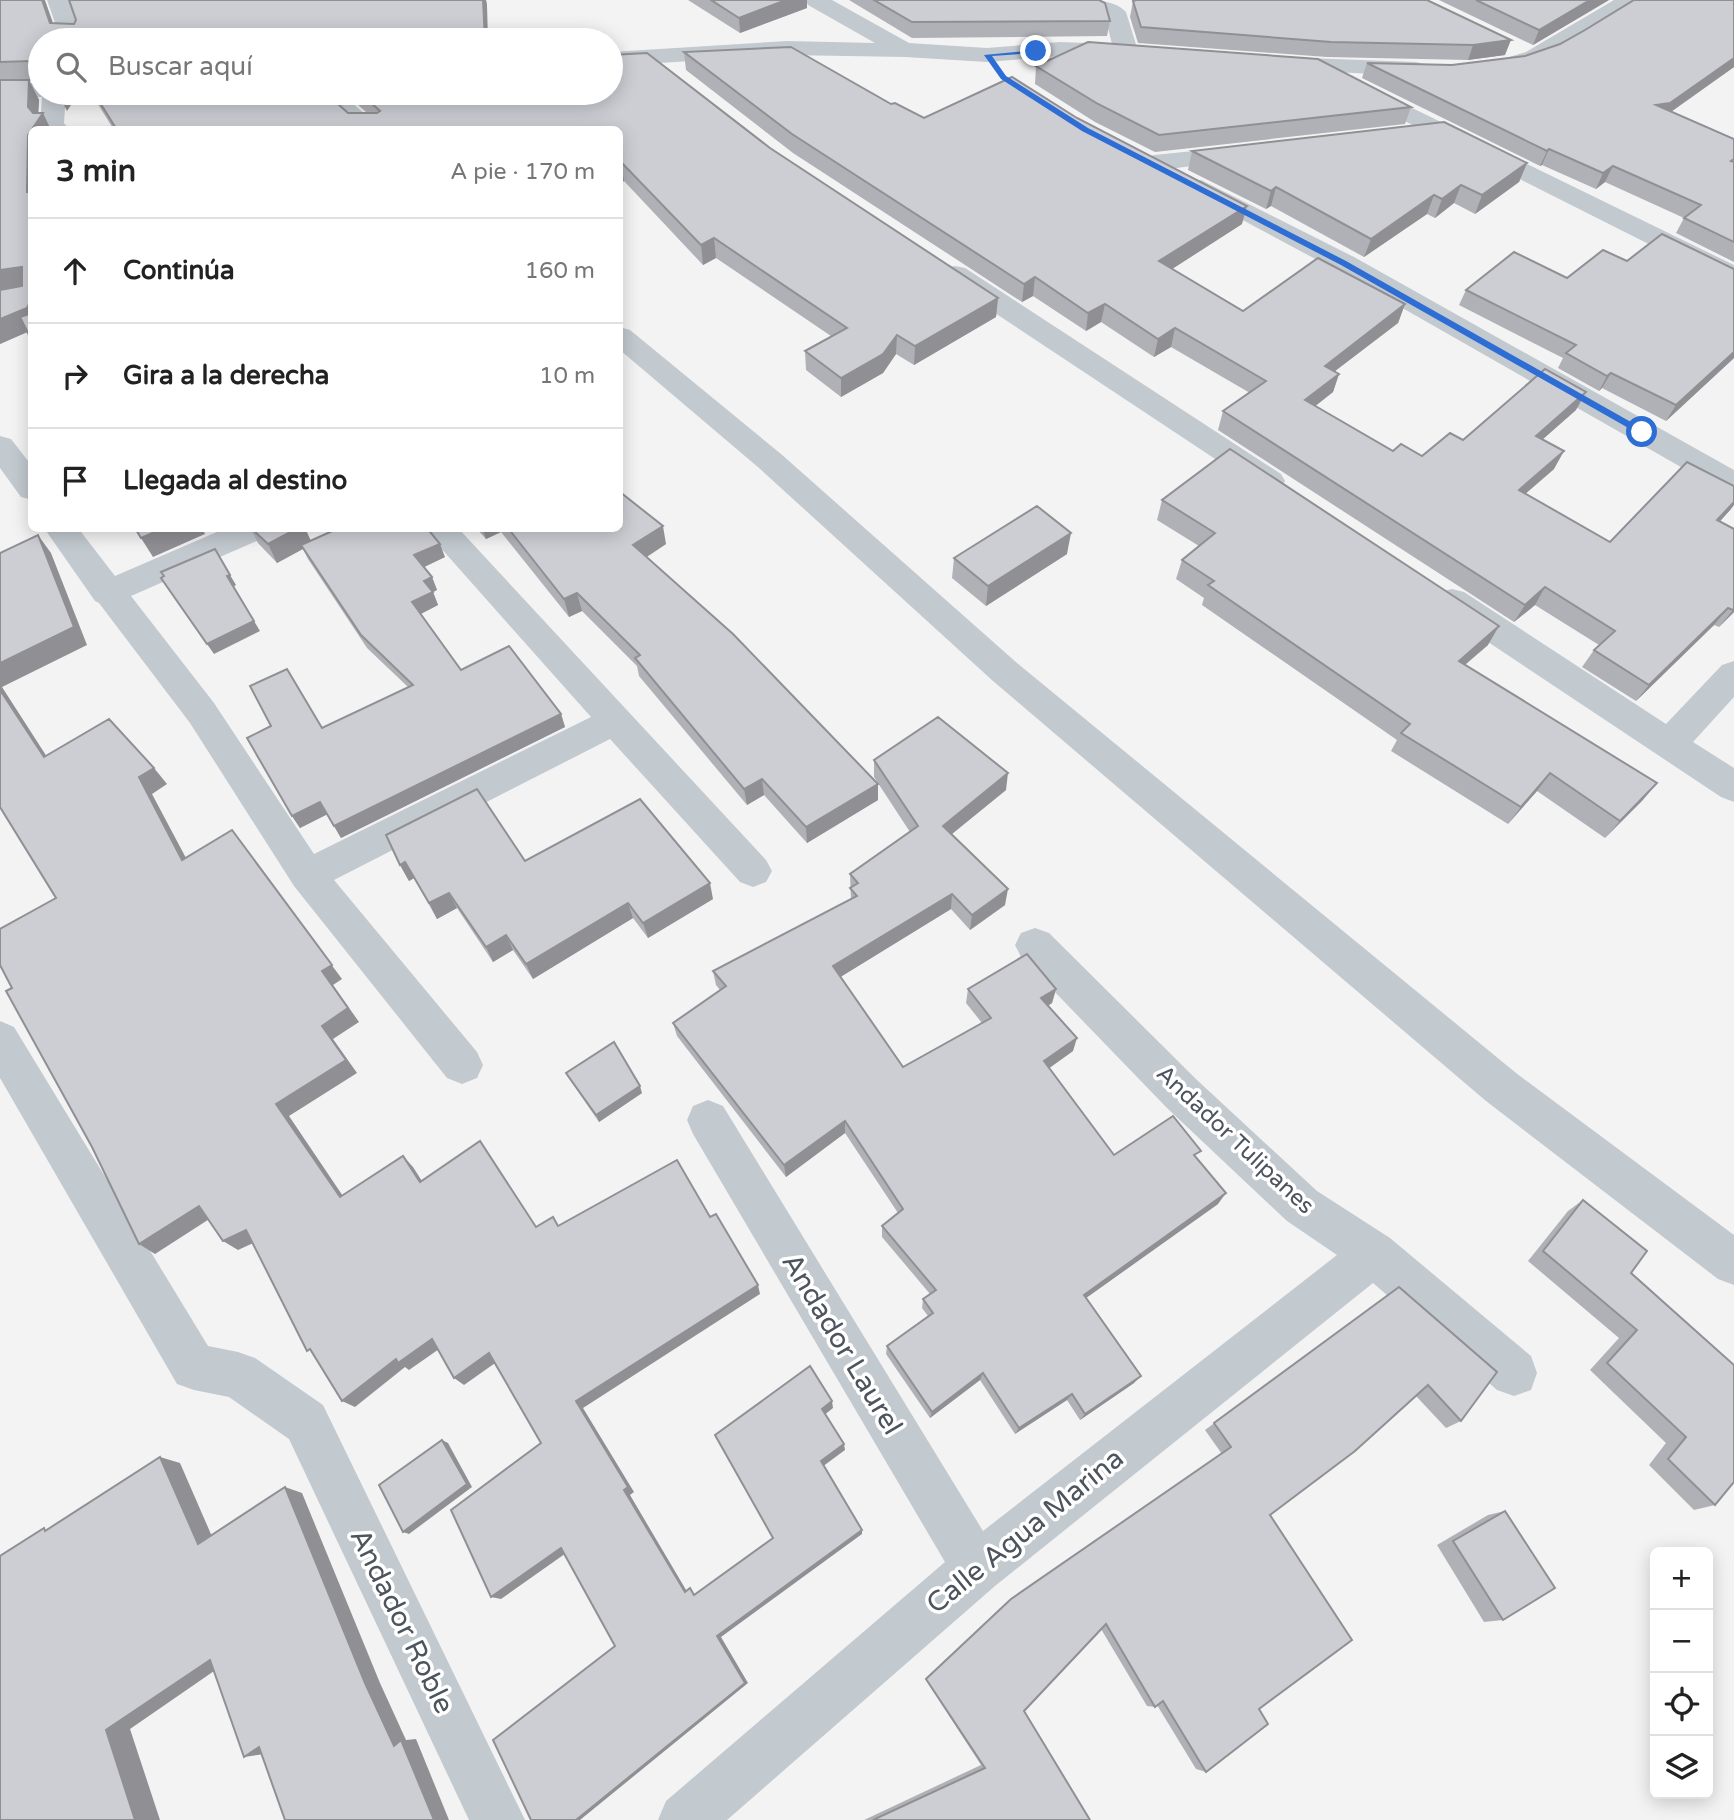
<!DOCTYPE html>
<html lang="es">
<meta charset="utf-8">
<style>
:root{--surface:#fff;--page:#f2f2f2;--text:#222;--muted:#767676;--line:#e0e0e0}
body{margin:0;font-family:"Varela Round",sans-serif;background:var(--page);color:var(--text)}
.controls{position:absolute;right:21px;bottom:21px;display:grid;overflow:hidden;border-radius:10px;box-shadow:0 4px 18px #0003}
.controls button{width:63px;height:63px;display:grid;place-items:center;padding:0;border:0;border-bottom:2px solid var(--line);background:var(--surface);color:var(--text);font:35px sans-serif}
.stop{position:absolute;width:21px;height:21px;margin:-16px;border:5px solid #2d6dd4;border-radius:50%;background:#fff}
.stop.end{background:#2d6dd4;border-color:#fff;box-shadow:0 2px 7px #0008}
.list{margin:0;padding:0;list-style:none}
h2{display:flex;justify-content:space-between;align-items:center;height:91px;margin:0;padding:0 28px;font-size:30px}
h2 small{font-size:23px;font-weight:400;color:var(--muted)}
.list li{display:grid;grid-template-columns:46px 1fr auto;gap:21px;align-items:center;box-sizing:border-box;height:105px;padding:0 28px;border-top:2px solid var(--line)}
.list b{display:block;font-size:26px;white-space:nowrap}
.list em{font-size:23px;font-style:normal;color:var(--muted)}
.icon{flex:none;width:38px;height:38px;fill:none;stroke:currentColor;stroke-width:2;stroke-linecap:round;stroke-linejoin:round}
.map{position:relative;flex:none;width:1734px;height:1820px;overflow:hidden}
.search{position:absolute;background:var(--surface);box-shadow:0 4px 18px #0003;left:28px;top:28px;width:595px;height:77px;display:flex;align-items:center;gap:18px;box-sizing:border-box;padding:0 24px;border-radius:38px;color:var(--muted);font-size:26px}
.panel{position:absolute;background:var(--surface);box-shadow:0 4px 18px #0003;left:28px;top:126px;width:595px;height:406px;border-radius:10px}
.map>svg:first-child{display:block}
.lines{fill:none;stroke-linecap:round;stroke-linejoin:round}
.street{fill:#c2c9cf;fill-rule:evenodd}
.wall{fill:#b0b1b6}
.shaded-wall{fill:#909094}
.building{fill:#cdced4;stroke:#909094;stroke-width:2}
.route{fill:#2d6dd4}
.labels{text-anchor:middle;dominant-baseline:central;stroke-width:7;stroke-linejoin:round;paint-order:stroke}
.street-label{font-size:23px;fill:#4c545e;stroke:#fff}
.near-street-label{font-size:28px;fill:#4c545e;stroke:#fff}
</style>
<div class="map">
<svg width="1734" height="1820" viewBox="0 0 1734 1820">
<rect width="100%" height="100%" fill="#f4f3f3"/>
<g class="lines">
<g class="street">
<path d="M47,0H69L83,40H61Z"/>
<path d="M805,0H832L909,43L987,48L1060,42L1112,44L1105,16L1081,5L1078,0C1095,0 1115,0 1126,12L1138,51L1134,56L1126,58L1060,56L987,62L905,57L787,55L611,66V52L787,41L875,43L808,5Z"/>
<path d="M1614,0H1641L1638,5C1606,24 1527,81 1492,72L1488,67L1492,62L1526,52Z"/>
<path d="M1280,57L1416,62L1424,64L1428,69L1424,74L1416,76L1272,69L1268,64L1272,59Z"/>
<path d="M0,83H40V93H66L64,123L69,130H43L40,125L42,97H0Z"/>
<path d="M1361,83L1734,265V284L1724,282L1353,95L1349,90L1353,85Z"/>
<path d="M315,93H341L383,130H356Z"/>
<path d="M1243,146L1252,148L1255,153L1252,158L1154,171L1145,168L1141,163L1145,158L1154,155Z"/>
<path d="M1201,180L1354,257L1734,470V495L1723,491L1334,269L1192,193L1188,188L1192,183Z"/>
<path d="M955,266L965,268L1281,474L1285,481L1281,488L1270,492L1259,488L945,280L941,274L945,268Z"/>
<path d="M620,327L630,330L781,454L1017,663L1516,1073L1734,1235V1285L1718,1279L1486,1101L993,681L759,468L620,350Z"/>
<path d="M0,436L11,439L32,466V500L21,497L0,468Z"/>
<path d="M44,528H78L115,576L226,528H273L268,536L131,596L214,703L314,854L591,717L423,528H458L766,860L772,871L766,882L753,887L740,882L610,739L334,880L477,1052L483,1065L477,1078L462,1084L447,1078L294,886L190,723L99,603L95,601Z"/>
<path d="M1452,589L1464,592L1666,724L1722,665L1734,661V697L1693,742L1734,768V802L1721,797L1440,610L1436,601L1440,592Z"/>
<path d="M1035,928L1049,933L1197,1080L1317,1191L1390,1238L1531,1356L1537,1373L1531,1390L1514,1396L1497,1390L1373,1283L995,1586L727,1820H658L666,1801L945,1562L693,1134L687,1120L693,1106L708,1100L723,1106L983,1531L1337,1255L1287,1221L1167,1108L1021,957L1015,945L1021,933Z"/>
<path d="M0,1021L14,1027L208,1346L238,1352L255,1358L323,1405L525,1820H469L289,1439L229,1397L194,1390L177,1384L0,1078Z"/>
</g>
</g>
<g class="wall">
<path d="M0,0H45L53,23L74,24L76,20L69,0H486L487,5L40,40V86L37,80L29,81L39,100L38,113L32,130L27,332L0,344Z"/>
<path d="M688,0H807V8L740,33Z"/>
<path d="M849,0H1099L1110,21L1107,36L912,38Z"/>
<path d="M1427,0L1505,55L1468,60L1327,57L1138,43L1130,17L1133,1Z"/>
<path d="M1439,0H1609L1533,45Z"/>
<path d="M1734,0V67L1671,112L1734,139V262L1676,233L1684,218L1605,182L1596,189L1542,165L1540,166L1362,78L1367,63L1452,65L1525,56L1560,44L1585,30Z"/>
<path d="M684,52L891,104L924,118L1242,224L1172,269L1243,311L1405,304L1398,323L1335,371L1339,374L1333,392L1315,406L1393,451L1422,456L1463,440L1576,410L1543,439L1554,469L1525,494L1610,542L1731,509L1720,521L1734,529V612L1719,627L1714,625L1636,701L1582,667L1594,650L1599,645L1535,605L1514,622L1218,430L1223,411L1250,393L1171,347L1154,357L1101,322L1086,331L1033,296L1022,302L793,153L686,70Z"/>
<path d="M1036,66L1411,107L1405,124L1155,152L1095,122L1035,84Z"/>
<path d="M91,93H326L348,113H367L345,93H611L770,148L998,298L996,317L914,365L896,354L883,373L841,397L806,370L805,351L831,336L716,258L703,265L624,181L620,183V130H114Z"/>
<path d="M1192,151L1527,163L1519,182L1475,214L1454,203L1435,218L1427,214L1364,257L1271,206L1266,209L1188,170Z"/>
<path d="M1627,261L1734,269V358L1666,421L1602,388L1599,391L1558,368L1563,358L1459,305L1466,290L1567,278Z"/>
<path d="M1162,500L1488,645L1465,665L1657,783L1605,838L1537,791L1508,824L1391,751L1397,740L1202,605L1204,598L1176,579L1182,560L1199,546L1157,520Z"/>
<path d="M250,528H305L311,541L445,557L424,567L432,577L437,590L433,592L438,605L420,614L461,670L561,714L565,727L341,838L327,814L300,828L292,816L322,728L408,687L367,648L308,559L303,549L277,563L258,543Z"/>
<path d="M476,528H620L666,544L647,557L878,800L807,843L764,795L747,805L639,676L637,666L582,611L569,617L501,532L486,539Z"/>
<path d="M1067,554L986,606L952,578L954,558Z"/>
<path d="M874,760L1006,790L952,834L1005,905L970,930L951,909L840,977L903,1067L982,1023L966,1003L968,989H1056L1052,1003L1048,1006L1073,1051L1049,1068L1114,1155L1197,1158L1218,1204L1086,1298L1134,1383L1080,1420L1067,1400L1015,1434L980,1380L930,1418L886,1354L887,1346L928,1316L922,1308L923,1299L930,1294L882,1237V1226L898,1213L845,1133L786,1177L677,1036L673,1023L720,990L716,985L713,971L851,900L850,874L910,832L874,777Z"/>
<path d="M525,861L713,899L648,938L633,918L533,979L513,950L493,962L457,908L437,919L414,878L409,881L400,865Z"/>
<path d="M566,1073L642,1093L599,1122L570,1080Z"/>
<path d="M1583,1200L1631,1273L1715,1505L1694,1510L1649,1465L1666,1443L1590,1370L1619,1338L1528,1261L1568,1211Z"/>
<path d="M1399,1287L1461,1421L1446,1428L1416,1396L1270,1515L1259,1709L1206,1772L1196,1769L1157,1705L1155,1707L1147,1706L1101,1629L1024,1711L1090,1820H864L981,1765L925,1679L1007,1602L1222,1454L1205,1430Z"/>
<path d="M1505,1511L1503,1620L1484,1622L1437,1545L1488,1515Z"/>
</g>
<g class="shaded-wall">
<path d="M42,0H45V1L59,40L50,23Z"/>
<path d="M483,0H486L487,5L488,40H485Z"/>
<path d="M786,0H807V8L740,33L739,18Z"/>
<path d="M1590,0H1609L1533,45L1539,30Z"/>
<path d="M1511,40L1505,55L1468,60L1473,45Z"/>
<path d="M1734,58V67L1662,118L1656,105Z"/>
<path d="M29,80L39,100L38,121L43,113L51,130H32L28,107Z"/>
<path d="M58,93H79L67,111Z"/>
<path d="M32,131V200L27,192L28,135Z"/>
<path d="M1549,149L1542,165L1540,166L1547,151Z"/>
<path d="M620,162H621L624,181L620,183Z"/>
<path d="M1527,163L1519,182L1475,214L1482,195Z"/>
<path d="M1613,166L1605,182L1596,189L1603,173Z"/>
<path d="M1461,185L1454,203L1435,218L1442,199Z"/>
<path d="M1276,187L1271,206L1266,209L1271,191Z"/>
<path d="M1434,195L1427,214L1364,257L1371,239Z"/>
<path d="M1247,206L1242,224L1155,280L1159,261Z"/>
<path d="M714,238L716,258L703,265L701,245Z"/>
<path d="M22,267L32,286L0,291V270Z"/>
<path d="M1035,277L1033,296L1022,302L1024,284Z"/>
<path d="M32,298V330L0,344V319Z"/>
<path d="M998,298L996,317L914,365L915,346Z"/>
<path d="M1105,304L1101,322L1086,331L1088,313Z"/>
<path d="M1405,304L1398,323L1318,384L1325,366Z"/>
<path d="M1175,328L1171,347L1154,357L1158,339Z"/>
<path d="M897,335L896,354L883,373L841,397V378Z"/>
<path d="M1734,352V358L1666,421L1676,405Z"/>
<path d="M1611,373L1602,388L1599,391L1607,376Z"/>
<path d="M1339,374L1333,392L1299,419L1305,400Z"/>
<path d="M1586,392L1576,410L1526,454L1536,436Z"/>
<path d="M1564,451L1554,469L1509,508L1519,490Z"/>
<path d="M1734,502V505L1731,509L1705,538L1717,520Z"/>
<path d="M663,526L666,544L637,563L633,545Z"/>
<path d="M164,528H202L205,534L153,557L141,538Z"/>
<path d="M298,528H305L312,544L277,563L268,544Z"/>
<path d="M482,528H500L501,532L486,539Z"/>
<path d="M1071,533L1067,554L986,606L988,586Z"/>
<path d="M38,535L51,553L87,645L2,687L58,774L44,757L0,690V663Z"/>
<path d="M440,544L445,557L420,569L414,555Z"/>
<path d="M230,575L236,585L233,587L227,576Z"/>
<path d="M432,577L437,590L433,592L438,605L417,616L412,602L424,581Z"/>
<path d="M1545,587L1535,605L1514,622L1525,605Z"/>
<path d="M577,593L582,611L569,617L564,599Z"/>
<path d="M1728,608L1714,625L1636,701L1649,685Z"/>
<path d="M1734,609V612L1719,627Z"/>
<path d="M254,621L260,631L214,654L207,644Z"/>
<path d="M1499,626L1488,645L1448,679L1459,661Z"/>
<path d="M561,714L565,727L341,838L334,826Z"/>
<path d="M154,768L167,784L152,794L195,875L182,860L139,777Z"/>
<path d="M1008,773L1006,790L942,842L943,826Z"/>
<path d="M1550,773L1537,791L1508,824L1521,807Z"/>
<path d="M762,779L764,795L747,805L744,789Z"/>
<path d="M1657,783L1642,801L1605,838L1620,821Z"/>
<path d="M878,784V800L807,843L806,827Z"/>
<path d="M320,802L328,814L300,828L292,816Z"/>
<path d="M232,830L342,979L333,985L359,1022L333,1039L357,1073L289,1116L351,1208L340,1197L276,1104L322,1026V971Z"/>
<path d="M405,862L414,878L409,881L400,865Z"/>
<path d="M710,883L713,899L648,938L643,923Z"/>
<path d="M1008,889L1005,905L970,930L972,915Z"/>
<path d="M449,893L457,908L437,919L429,903Z"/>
<path d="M952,894L951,909L834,981L833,966Z"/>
<path d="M628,903L633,918L533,979L526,964Z"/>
<path d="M506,935L513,950L493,962L486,947Z"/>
<path d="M1056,989L1052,1003L1038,1012L1041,998Z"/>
<path d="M1077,1038L1073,1051L1041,1074L1044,1061Z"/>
<path d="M640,1086L642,1093L599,1122L596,1115Z"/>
<path d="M845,1121V1133L786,1177L784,1165Z"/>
<path d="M403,1156L413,1167L429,1192L420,1182Z"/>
<path d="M1226,1193L1218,1204L1079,1303L1084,1295Z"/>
<path d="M199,1206L214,1216L155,1254L139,1244Z"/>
<path d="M246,1230L260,1240L238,1250L223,1241Z"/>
<path d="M758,1285L760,1294L583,1408L634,1492L630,1495L689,1595L685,1592L624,1490L576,1401Z"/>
<path d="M432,1339L442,1347L409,1370L405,1367L355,1407L342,1401L396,1359Z"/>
<path d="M489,1353L498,1361L464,1385L454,1378Z"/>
<path d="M983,1373L980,1380L930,1418L932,1412Z"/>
<path d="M1141,1376L1134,1383L1080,1420L1085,1414Z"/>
<path d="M1072,1394L1067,1400L1015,1434L1019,1428Z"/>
<path d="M832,1401L833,1408L823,1416L822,1409Z"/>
<path d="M442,1440L448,1443L472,1487L409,1534L403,1532Z"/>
<path d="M844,1444L845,1450L822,1467L821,1461Z"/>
<path d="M160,1457L180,1463L217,1548L198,1544Z"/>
<path d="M285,1487L302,1493L380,1683L406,1740L416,1739L449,1820H434L394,1746L365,1683Z"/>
<path d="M862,1530V1534L721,1637L748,1683L580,1820H576L717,1636Z"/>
<path d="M561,1548L569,1551L501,1599L491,1597Z"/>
<path d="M210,1660H230L130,1729L160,1820H135L106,1730Z"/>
<path d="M259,1747L264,1754L244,1757Z"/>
</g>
<g class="building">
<path d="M0,0H42L50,23L74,24L76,20L69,0H483L485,40H40V71H33L30,61L0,62Z"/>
<path d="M711,0H786L739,18Z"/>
<path d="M874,0H1099L1105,3L1110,21L912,22Z"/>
<path d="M1136,0H1427L1511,40L1473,45L1331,42L1141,27L1133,1Z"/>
<path d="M1476,0H1590L1539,30Z"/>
<path d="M1634,0H1734V58L1670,103L1656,105L1734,139V159L1731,161L1734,162V242L1684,218L1701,205L1613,166L1603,173L1549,149L1547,151L1367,63L1452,65L1525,56L1560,44L1585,30Z"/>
<path d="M1088,42L1318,59L1411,107L1159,135L1098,104L1036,66Z"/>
<path d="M791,47L891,104L895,103L924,118L1012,77L1077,118L1247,206L1159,261L1243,311L1318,258L1405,304L1325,366L1339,374L1305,400L1393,451L1401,444L1422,456L1450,433L1463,440L1545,369L1586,392L1536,436L1564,451L1519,490L1610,542L1687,462L1734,486V502L1717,520L1734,529V609L1733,610L1728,608L1649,685L1594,650L1615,631L1545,587L1525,605L1223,411L1266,381L1175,328L1158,339L1105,304L1088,313L1035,277L1024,284L792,134L684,52Z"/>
<path d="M647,53L770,148L998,298L915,346L897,335L883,354L841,378L805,351L847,328L714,238L701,245L621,162H620V130H117L94,93H326L348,113H377L380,111L360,93H611V55Z"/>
<path d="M0,80H29L28,107L33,113H43L28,135L27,192H32V298L27,308L0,319V290L22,286V267L0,270Z"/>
<path d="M1444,122L1527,163L1482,195L1461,185L1442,199L1434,195L1371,239L1276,187L1271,191L1192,151Z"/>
<path d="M1662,234L1734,269V352L1676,405L1611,373L1607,376L1566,353L1576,345L1466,290L1514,252L1567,278L1603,250L1627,261Z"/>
<path d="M32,313V341L20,317Z"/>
<path d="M1230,449L1499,626L1459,661L1657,783L1620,821L1550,773L1521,807L1401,733L1410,724L1208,585L1214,581L1182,560L1215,533L1162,500Z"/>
<path d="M620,492L663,526L633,545L733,634L878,784L806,827L762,779L744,789L635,658L640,655L577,593L564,599L508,528H620Z"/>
<path d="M1037,506L1071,533L988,586L954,558Z"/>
<path d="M135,528H164L141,538Z"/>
<path d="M251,528H298L268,544Z"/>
<path d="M339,528H427L440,544L414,555L432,577L424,581L433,592L412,602L461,670L509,646L561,714L334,826L320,802L292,816L247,738L271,726L250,686L287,669L322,728L413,685L361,635L301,545Z"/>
<path d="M38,535L74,627L0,663V553Z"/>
<path d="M215,549L230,575L227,576L254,621L207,644L161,578L164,576L161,572Z"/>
<path d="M0,690L44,757L109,719L154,768L139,777L182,860L232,830L332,965L322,971L348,1008L322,1026L346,1060L276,1104L340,1197L403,1156L420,1182L480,1141L536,1227L553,1217L558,1226L677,1160L710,1217L716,1214L758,1285L576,1401L628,1487L624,1490L685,1592L690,1588L694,1595L773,1538L715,1435L810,1366L832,1401L822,1409L844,1444L821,1461L862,1530L717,1636L745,1683L576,1820H531L493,1740L615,1646L561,1548L491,1597L451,1510L541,1443L489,1353L454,1378L432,1339L398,1363L396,1359L342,1401L310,1349L307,1351L246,1230L223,1241L199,1206L139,1244L92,1147L6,991L12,988L0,965V929L56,898L0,807Z"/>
<path d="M938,717L1008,773L943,826L1008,889L972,915L952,894L833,966L903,1067L991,1018L968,989L1027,954L1056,989L1041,998L1077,1038L1044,1061L1114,1155L1173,1116L1201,1151L1194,1155L1226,1193L1084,1295L1141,1376L1085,1414L1072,1394L1019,1428L983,1373L932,1412L887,1346L933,1313L923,1299L936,1290L882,1226L903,1209L845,1121L784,1165L673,1023L726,986L713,971L857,896L850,888L858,883L850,874L918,826L874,760Z"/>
<path d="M477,789L525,861L640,799L710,883L643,923L628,903L526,964L506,935L486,947L449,893L429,903L405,862L400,865L386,835Z"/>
<path d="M614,1042L640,1086L596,1115L566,1073Z"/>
<path d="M1583,1200L1647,1251L1631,1273L1734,1365V1482L1715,1505L1668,1459L1686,1437L1607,1363L1637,1330L1543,1251Z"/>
<path d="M1399,1287L1497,1372L1461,1421L1428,1385L1355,1451L1270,1515L1352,1640L1259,1709L1268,1724L1206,1772L1163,1701L1155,1707L1106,1624L1024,1711L1090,1820H873L985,1768L926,1679L1011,1599L1231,1447L1214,1423Z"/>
<path d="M442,1440L467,1484L403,1532L379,1485Z"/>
<path d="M160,1457L198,1544L285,1487L365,1683L394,1746L401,1740L434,1820H285L259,1747L244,1757L210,1660L106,1730L135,1820H0V1556L44,1528L45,1531Z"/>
<path d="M1505,1511L1555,1588L1503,1620L1453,1541Z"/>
</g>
<path class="route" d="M1038,50L1036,53L992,56L1006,76L1088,128L1346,261L1645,430V434H1639L1341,265L1082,131L1001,79L984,55Z"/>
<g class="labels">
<g class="street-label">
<text transform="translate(1235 1140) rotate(43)">Andador Tulipanes</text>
</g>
<g class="near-street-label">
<text transform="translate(842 1344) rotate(59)">Andador Laurel</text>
<text transform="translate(1025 1531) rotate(-39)">Calle Agua Marina</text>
<text transform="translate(402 1621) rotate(64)">Andador Roble</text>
</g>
</g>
</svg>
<div class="controls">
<button>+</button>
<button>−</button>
<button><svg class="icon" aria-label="locate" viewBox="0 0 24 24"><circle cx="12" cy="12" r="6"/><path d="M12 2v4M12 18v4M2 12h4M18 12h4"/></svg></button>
<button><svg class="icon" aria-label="layers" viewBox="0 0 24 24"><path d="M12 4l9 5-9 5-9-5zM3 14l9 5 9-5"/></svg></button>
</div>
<div class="stop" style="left:1642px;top:432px"></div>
<div class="stop end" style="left:1036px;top:51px"></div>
<div class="search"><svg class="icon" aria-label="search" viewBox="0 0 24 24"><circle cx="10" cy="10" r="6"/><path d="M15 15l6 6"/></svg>Buscar aquí</div>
<section class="panel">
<h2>3 min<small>A pie · 170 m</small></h2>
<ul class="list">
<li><svg class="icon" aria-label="ahead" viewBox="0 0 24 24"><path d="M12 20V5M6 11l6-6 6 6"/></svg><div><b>Continúa</b></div><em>160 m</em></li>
<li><svg class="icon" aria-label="right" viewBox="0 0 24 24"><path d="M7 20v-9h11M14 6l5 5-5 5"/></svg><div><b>Gira a la derecha</b></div><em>10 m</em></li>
<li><svg class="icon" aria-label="arrive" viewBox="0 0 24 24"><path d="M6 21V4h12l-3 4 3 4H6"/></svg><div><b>Llegada al destino</b></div></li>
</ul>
</section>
</div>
